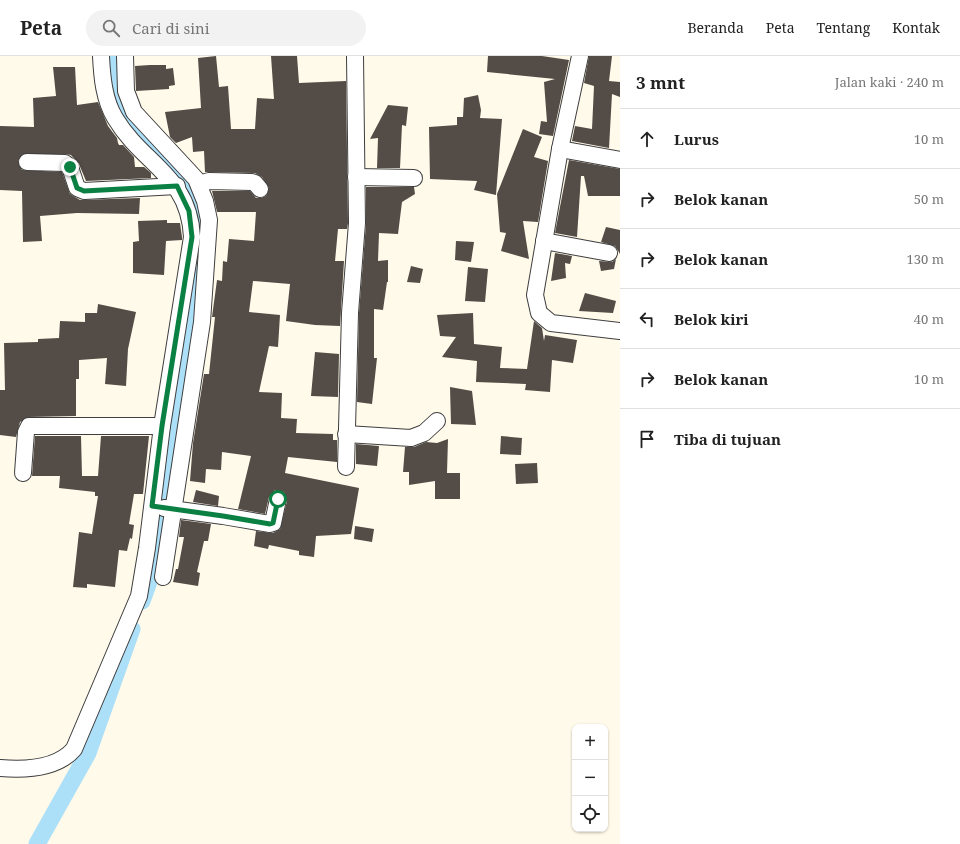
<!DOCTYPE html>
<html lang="id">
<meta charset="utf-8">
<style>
:root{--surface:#fff;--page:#f2f2f2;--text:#222;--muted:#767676;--line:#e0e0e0}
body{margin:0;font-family:"Noto Serif",serif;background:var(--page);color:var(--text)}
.controls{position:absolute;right:12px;bottom:12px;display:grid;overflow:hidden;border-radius:8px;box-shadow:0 1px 3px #0004}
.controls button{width:36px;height:36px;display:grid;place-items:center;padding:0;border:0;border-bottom:1px solid var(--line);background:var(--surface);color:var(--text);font:20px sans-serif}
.stop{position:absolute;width:12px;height:12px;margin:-9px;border:3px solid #0b8043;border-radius:50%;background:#fff}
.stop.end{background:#0b8043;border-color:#fff;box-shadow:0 1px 4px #0008}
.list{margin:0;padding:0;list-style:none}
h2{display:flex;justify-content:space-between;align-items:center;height:52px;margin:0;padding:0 16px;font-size:17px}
h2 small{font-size:13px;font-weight:400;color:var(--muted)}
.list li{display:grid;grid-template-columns:26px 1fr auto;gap:12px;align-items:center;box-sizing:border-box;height:60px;padding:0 16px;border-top:1px solid var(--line)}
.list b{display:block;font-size:15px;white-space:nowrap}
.list em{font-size:13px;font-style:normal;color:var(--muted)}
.icon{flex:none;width:22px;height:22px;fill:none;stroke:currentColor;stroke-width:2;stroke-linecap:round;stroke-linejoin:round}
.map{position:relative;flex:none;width:620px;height:788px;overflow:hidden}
header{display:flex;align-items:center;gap:24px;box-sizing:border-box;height:56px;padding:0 20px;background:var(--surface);border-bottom:1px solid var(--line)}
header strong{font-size:19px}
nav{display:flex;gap:22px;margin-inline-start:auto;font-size:14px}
.search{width:280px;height:36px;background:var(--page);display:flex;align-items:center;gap:10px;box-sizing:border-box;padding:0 14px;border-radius:22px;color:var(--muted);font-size:15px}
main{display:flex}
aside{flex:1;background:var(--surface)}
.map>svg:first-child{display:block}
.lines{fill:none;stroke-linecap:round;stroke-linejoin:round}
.canal{stroke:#acdff8;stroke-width:17}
.building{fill:#544c47}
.minor-casing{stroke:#3e3e3e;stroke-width:18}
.minor{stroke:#fff;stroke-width:16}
.route{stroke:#0b8043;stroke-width:5}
</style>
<header>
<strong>Peta</strong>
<div class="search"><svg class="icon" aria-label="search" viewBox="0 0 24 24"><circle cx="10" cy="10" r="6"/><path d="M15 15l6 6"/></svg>Cari di sini</div>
<nav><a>Beranda</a><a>Peta</a><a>Tentang</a><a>Kontak</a></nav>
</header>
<main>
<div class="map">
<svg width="620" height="788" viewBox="0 0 620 788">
<rect width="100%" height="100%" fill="#fffaea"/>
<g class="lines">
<g class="canal">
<path d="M112,0C115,38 127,66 154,93C168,108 188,119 195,139C199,148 200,159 202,169L151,520L142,545"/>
<path d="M37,788L88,697L132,573"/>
</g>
</g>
<g class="building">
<path d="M216,0L219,31L228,30L231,73H255L257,42L274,43L271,0H297L299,27L346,25L348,167L347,173H338L335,205H344L340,270L315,269L286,265L290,228L253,225L249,256L280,259L278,291L269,290L259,336L282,337L281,362L297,363L296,377L333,378V384H337V406L288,401L285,417L359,432L351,478L316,480L314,501L299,499V495L269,489L268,493L254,490L256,475L273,477L280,473L287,445L284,436L275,434L269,441L265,458L238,453L251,400L222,396L221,414L206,413L205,427L190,425L193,387L204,318H209L215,261H212L217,224L222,225L223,205L227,206L229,183L254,185L256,156H217L212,135H250L256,142H261L266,140L269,132L262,121L255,117L205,116L204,95L193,96L192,81L176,87L170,81L165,56L201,52L198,2Z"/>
<path d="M488,0H542L569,4L553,80L539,78L541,65L547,66L544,26L555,23L487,16Z"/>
<path d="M589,0H612L609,25L620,26V41L612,38L609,92L572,85L575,70L592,73L594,30L584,27Z"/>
<path d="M150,9H166V13L173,12L175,29L169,30V33L136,35L135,10Z"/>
<path d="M53,11H75L77,49L98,46L108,70L117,82L118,87L119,89H123L134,101L135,111H144L151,117V122L86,125L79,108L71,99L65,98H23L18,105L22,114L62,116L70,138L80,144L140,142L139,158L77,157L40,160L42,185L23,186L22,135L0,134V70L34,71L33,42L56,40Z"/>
<path d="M478,39L481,54L480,62L502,63L496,139L474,134L477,125L430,123L429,71L457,69V61H463L464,42Z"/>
<path d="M388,49L408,51L406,70L402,69L400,112H377L378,82L370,83Z"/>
<path d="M523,73L542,81L534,101L548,105L538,166L523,165L529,203L501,195L506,177L500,176L497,138Z"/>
<path d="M569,104L620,113V140H588L584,120H581L577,181L555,177Z"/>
<path d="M366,131H414L415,138L402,146L398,178L379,177L378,205L388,204V226H387L383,254L374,253V302H377L372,348L357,346L359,257L366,168Z"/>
<path d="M167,164V167H180L182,181V184L166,185L164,219L133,217V186L139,185L138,165Z"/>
<path d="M606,171L620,174V198L615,190L601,186Z"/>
<path d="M456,185L474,186L471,206L455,204Z"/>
<path d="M555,197L572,200L570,208L565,207L566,222L551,225Z"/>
<path d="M616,203L614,213L601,215L599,205L612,206Z"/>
<path d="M411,210L423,213L420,227L407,226Z"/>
<path d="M468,211L488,213L485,246L465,245Z"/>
<path d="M585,237L616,245L613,257L579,255Z"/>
<path d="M98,248L136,256L128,293L126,330L105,328L107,302L79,304V323H76V360L29,361L20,366L16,381L0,379V334H5L4,287L38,286V283L59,282L60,265L85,266V257H97Z"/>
<path d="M473,257L474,288L502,291L500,312L527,313L534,265L542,272L544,285L545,279L577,284L573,307L552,304L550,336L525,334L526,328L476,326L477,305L442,301L456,281L440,280L437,259Z"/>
<path d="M315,296L339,298L338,341L311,340Z"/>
<path d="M450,331L472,335L476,369L451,368Z"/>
<path d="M35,380H81L82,420H98L101,380H149L143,438H134L129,468L134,469L132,483L130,482L127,495L119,494L115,531L87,528V532L73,531L79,476L92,478L98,440H95V436L59,432L60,420H32Z"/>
<path d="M501,380L522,382L521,399L500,398Z"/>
<path d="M448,383L447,417H460V443H435V425L409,429V416H403L405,391H414L426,386L437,387Z"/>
<path d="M356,388L379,390L377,410L356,408Z"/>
<path d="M537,407L538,427L516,428L515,408Z"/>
<path d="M196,434L219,440L218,450L193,446Z"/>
<path d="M181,464L211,468L208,485H204L197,516L200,517L198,530L173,526L176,513H178L184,481H179Z"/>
<path d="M355,470L374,473L372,486L354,483Z"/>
</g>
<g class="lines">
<defs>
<g id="minor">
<path d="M125,0L126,35L134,56L196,123L205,145L209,164L202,266L163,521"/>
<path d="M580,0L560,93L535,239L539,257L551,267L620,275"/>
<path d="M560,93L620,104"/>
<path d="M27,106L65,107L70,111L77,132L84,135L177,130"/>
<path d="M356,121L414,122"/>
<path d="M199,128L209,125L252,126L255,127L260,133"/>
<path d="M544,185L609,197"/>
<path d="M346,378L411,382L424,377L437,365"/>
<path d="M346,411L350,257L357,167L355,0"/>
<path d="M23,417L26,376L29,370H162"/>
<path d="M164,452L223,460L270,468L273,467L278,443"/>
<path d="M0,712C24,714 57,713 74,693L139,540L147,492L162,370L192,181C189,119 143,109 115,62C104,44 102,21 101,0"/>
</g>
</defs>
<use href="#minor" class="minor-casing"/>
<use href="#minor" class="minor"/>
</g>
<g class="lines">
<path class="route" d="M70,111L77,132L84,135L177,130L189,155L192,181L162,370L152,450L223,460L270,468L273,467L278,443"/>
</g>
</svg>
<div class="controls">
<button>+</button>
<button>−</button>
<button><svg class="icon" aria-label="locate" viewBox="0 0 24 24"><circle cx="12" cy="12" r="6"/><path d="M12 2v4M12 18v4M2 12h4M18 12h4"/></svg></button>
</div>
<div class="stop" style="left:278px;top:443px"></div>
<div class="stop end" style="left:70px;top:111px"></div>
</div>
<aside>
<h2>3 mnt<small>Jalan kaki · 240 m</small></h2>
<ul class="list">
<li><svg class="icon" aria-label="ahead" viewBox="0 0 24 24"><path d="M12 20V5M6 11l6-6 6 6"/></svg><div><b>Lurus</b></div><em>10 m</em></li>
<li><svg class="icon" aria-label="right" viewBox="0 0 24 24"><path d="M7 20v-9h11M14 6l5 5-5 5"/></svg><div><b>Belok kanan</b></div><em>50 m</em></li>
<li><svg class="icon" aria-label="right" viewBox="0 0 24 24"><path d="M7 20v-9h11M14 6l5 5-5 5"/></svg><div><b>Belok kanan</b></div><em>130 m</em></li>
<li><svg class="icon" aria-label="left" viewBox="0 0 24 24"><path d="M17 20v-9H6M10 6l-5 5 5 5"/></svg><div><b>Belok kiri</b></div><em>40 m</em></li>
<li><svg class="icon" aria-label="right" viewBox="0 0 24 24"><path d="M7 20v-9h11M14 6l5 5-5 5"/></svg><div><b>Belok kanan</b></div><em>10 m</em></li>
<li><svg class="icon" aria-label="arrive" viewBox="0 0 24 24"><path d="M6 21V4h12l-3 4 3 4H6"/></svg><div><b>Tiba di tujuan</b></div></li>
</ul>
</aside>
</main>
